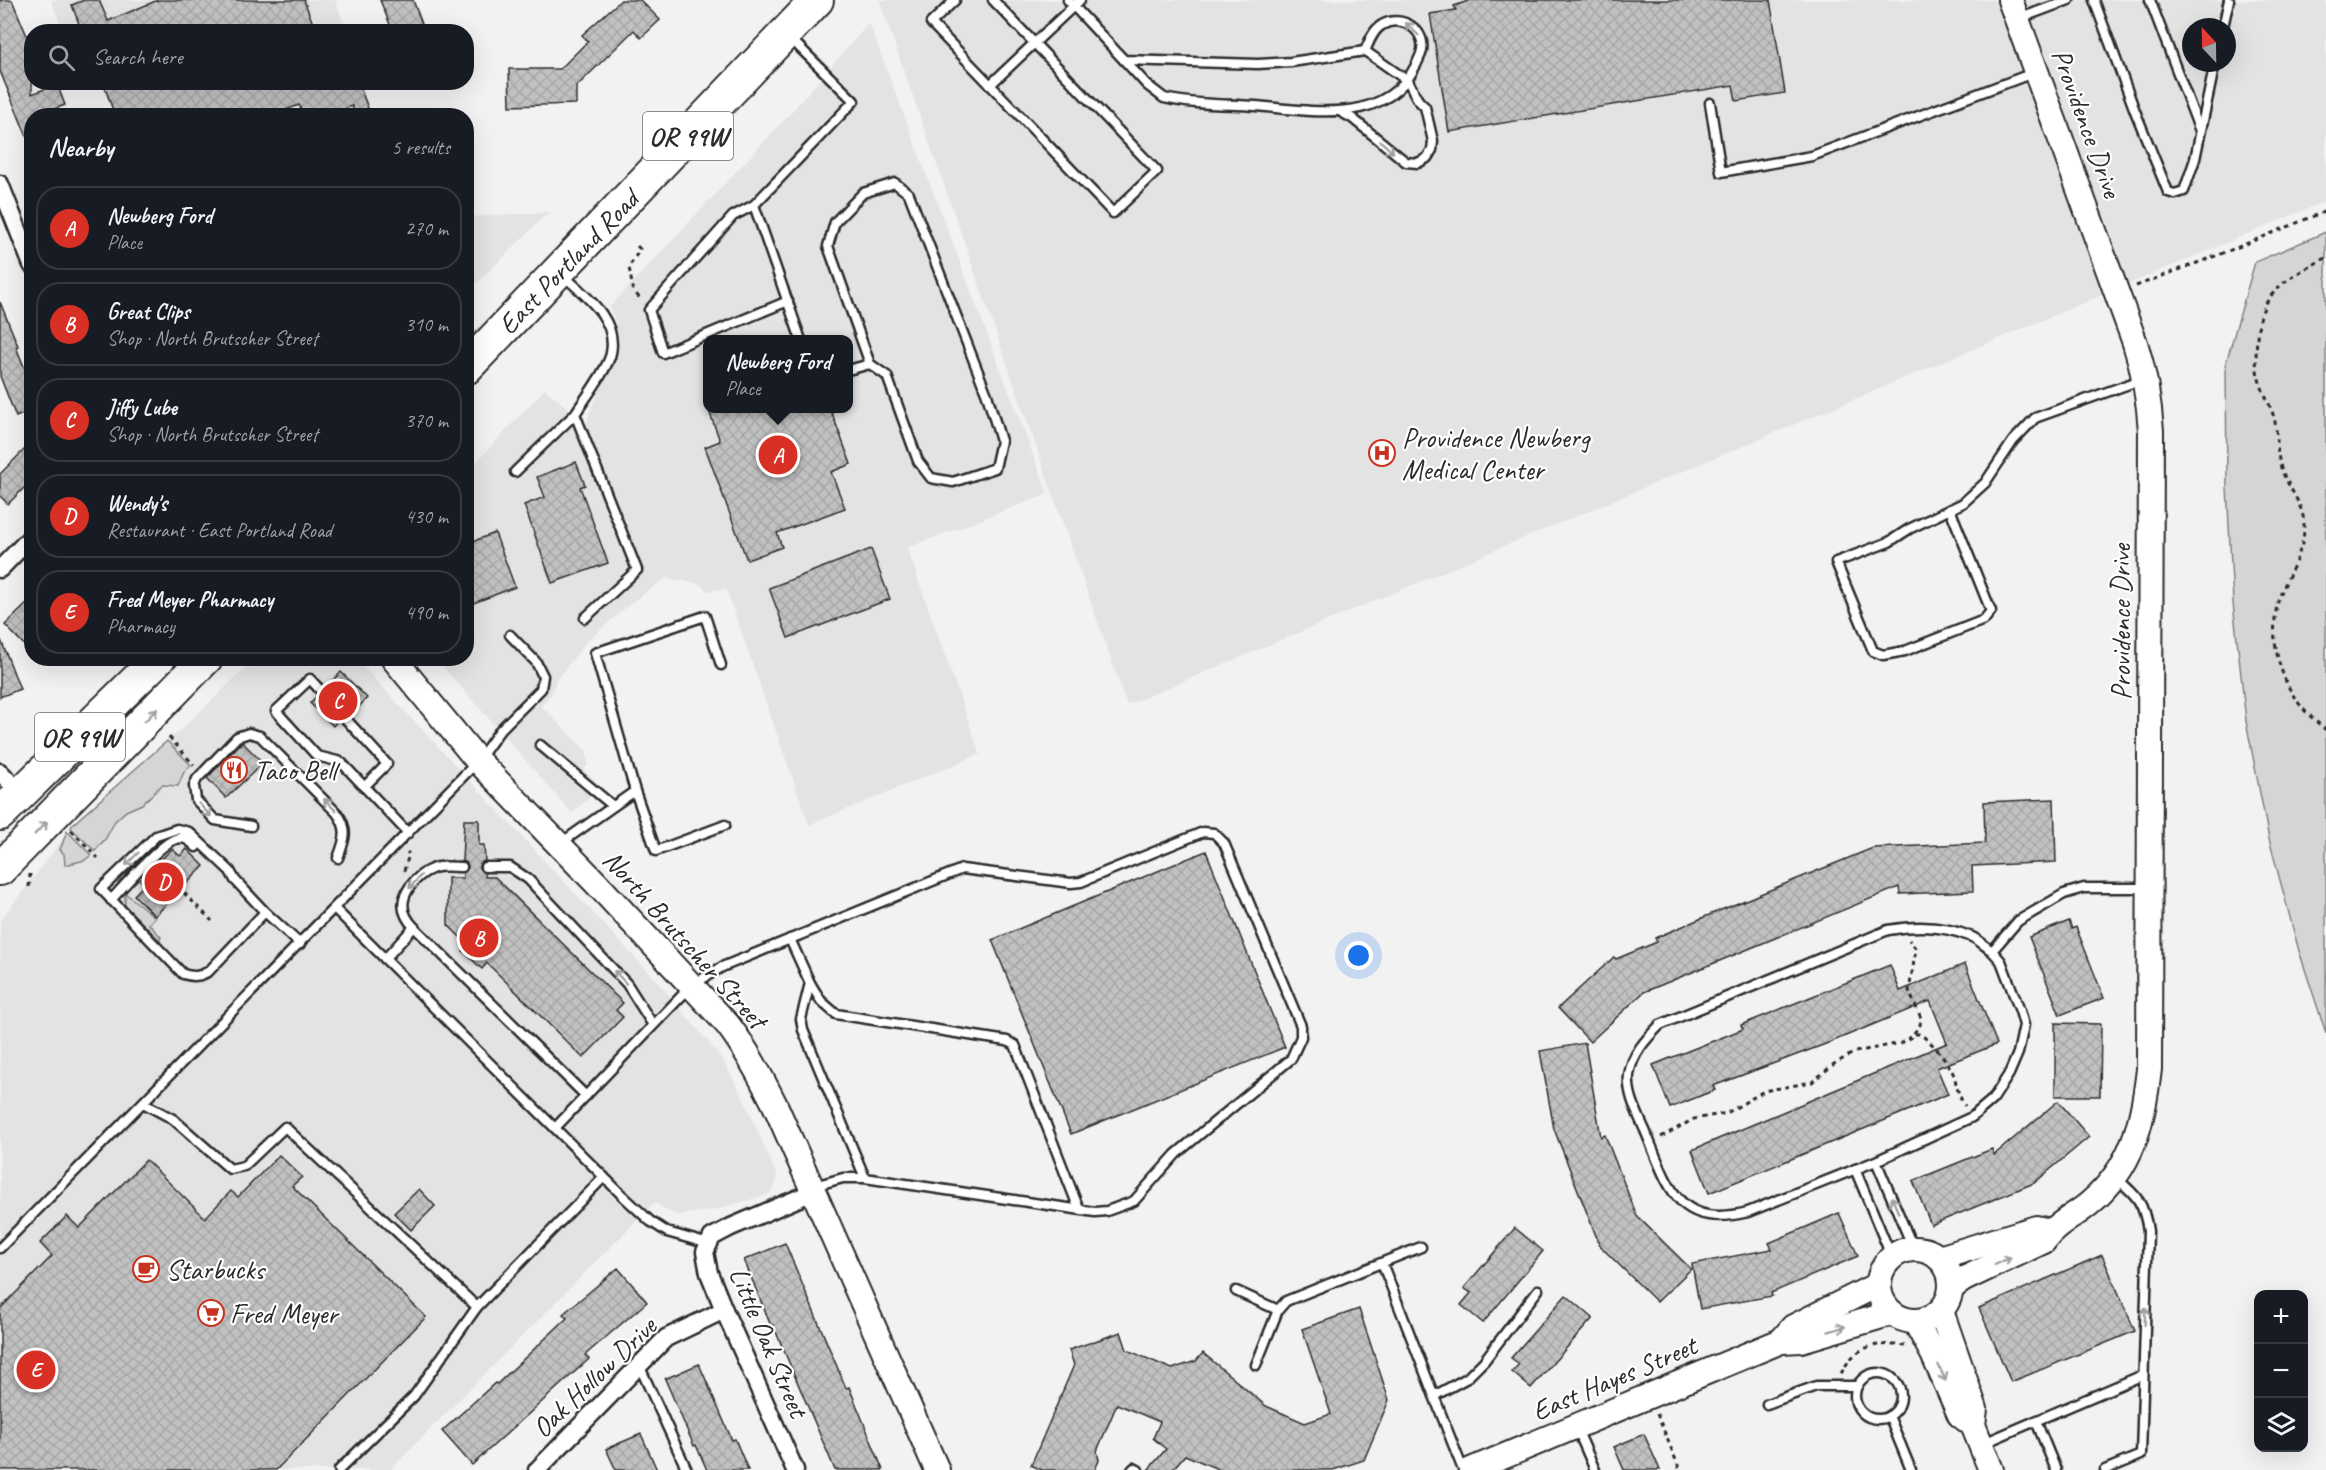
<!DOCTYPE html>
<meta charset="utf-8">
<style>
:root{--surface:#171b24;--page:#242831;--text:#f1f3f6;--muted:#9ea1a6;--line:#363941;--accent:#d93025}
body{margin:0;font-family:Caveat,sans-serif;background:var(--page);color:var(--text)}
.controls{position:absolute;right:18px;bottom:18px;display:grid;overflow:hidden;border-radius:12px;box-shadow:0 6px 24px #0002}
.controls button{width:54px;height:54px;display:grid;place-items:center;padding:0;border:0;border-bottom:2px solid var(--line);background:var(--surface);color:var(--text);font:30px sans-serif}
.compass{position:absolute;left:2182px;top:18px;width:54px;height:54px;border-radius:50%;background:var(--surface);box-shadow:0 6px 24px #0002;rotate:338deg}
.you{position:absolute;left:1359px;top:956px;width:21px;height:21px;margin:-15px;border:4px solid #fff;border-radius:50%;background:#1a73e8;box-shadow:0 0 0 9px #1a73e833}
.badge{display:grid;place-items:center;width:39px;height:39px;border-radius:50%;background:var(--accent);color:#fff;font-size:20px;font-weight:700}
.pin{position:absolute;translate:-50% -50%;border:3px solid #fff;box-shadow:0 2px 6px #0006}
.popup{position:absolute;left:703px;top:335px;width:150px;height:78px;box-sizing:border-box;display:grid;place-content:center;border-radius:12px;background:var(--surface);filter:drop-shadow(0 2px 4px #0005);font-size:20px;white-space:nowrap;color:var(--muted)}
.popup b{font-size:22px;color:var(--text)}
.popup::after{content:'';position:absolute;left:50%;top:100%;margin-left:-12px;border:12px solid transparent;border-top-color:var(--surface)}
.list{margin:0;padding:0;list-style:none}
h2{display:flex;justify-content:space-between;align-items:center;height:78px;margin:0;padding:0 24px;font-size:26px}
h2 small{font-size:20px;font-weight:400;color:var(--muted)}
.list li{display:grid;grid-template-columns:39px 1fr auto;gap:18px;align-items:center;box-sizing:border-box;height:84px;margin:0 12px 12px;padding:0 12px;border:2px solid var(--line);border-radius:24px}
.list b{display:block;font-size:22px;white-space:nowrap}
.list p{margin:0;font-size:20px;white-space:nowrap;color:var(--muted)}
.list em{font-size:20px;font-style:normal;color:var(--muted)}
.icon{flex:none;width:33px;height:33px;fill:none;stroke:currentColor;stroke-width:2;stroke-linecap:round;stroke-linejoin:round}
.map{position:relative;flex:none;width:2326px;height:1470px;overflow:hidden}
.search{position:absolute;background:var(--surface);box-shadow:0 6px 24px #0002;left:24px;top:24px;width:450px;height:66px;display:flex;align-items:center;gap:15px;box-sizing:border-box;padding:0 21px;border-radius:24px;color:var(--muted);font-size:22px}
.panel{position:absolute;background:var(--surface);box-shadow:0 6px 24px #0002;left:24px;top:108px;width:450px;height:558px;border-radius:24px}
.map>svg:first-child{display:block}
.built{fill:#e3e3e3;fill-rule:evenodd}
.grass{fill:#d5d5d5;stroke:#808080;stroke-width:1.5}
.building{fill:url(#building-cross-hatch);stroke:#2b2b2b;stroke-width:1.5}
.lines{fill:none;stroke-linecap:round;stroke-linejoin:round}
.lane-casing{stroke:#2b2b2b;stroke-width:13}
.street-casing{stroke:#2b2b2b;stroke-width:21}
.secondary-casing{stroke:#2b2b2b;stroke-width:28}
.highway-casing{stroke:#2b2b2b;stroke-width:36}
.path{stroke:#2b2b2b;stroke-width:3;stroke-dasharray:4.5 4.5;stroke-linecap:butt}
.lane{stroke:#fff;stroke-width:8}
.street{stroke:#fff;stroke-width:16}
.secondary{stroke:#fff;stroke-width:24}
.highway{stroke:#fff;stroke-width:32}
.oneway{stroke:#a0a0a0}
.labels{text-anchor:middle;dominant-baseline:central;stroke-width:4.5;stroke-linejoin:round;paint-order:stroke}
.shield{fill:#fff;stroke:#6b6b6b;stroke-width:1.5}
.shield-label{font-size:27px;font-weight:bold;fill:#2b2b2b}
.street-label{font-size:28px;fill:#2b2b2b;stroke:#fff}
.poi-label{font-size:28px;fill:#2b2b2b;stroke:#fff;text-anchor:start}
</style>
<div class="map">
<svg width="2326" height="1470" viewBox="0 0 2326 1470">
<defs>
<pattern id="building-cross-hatch" width="8" height="8" patternUnits="userSpaceOnUse" patternTransform="scale(1.5)"><rect width="8" height="8" fill="#c1c1c1"/><path d="M0 0l8 8M0 8l8-8" fill="none" stroke="#a6a6a6"/></pattern>
</defs>
<rect width="100%" height="100%" fill="#f2f2f2"/>
<filter id="ink" filterUnits="userSpaceOnUse"><feTurbulence type="fractalNoise" baseFrequency=".0167" numOctaves="2"/><feDisplacementMap in="SourceGraphic" scale="12" xChannelSelector="R" yChannelSelector="G"/><feConvolveMatrix kernelMatrix="1 2 1 2 8 2 1 2 1" color-interpolation-filters="sRGB"/></filter>
<g filter="url(#ink)">
<g class="built">
<path d="M51,0H335L347,31H63Z"/>
<path d="M879,0H2326V201L1127,705ZM2191,27H2227V63H2191Z"/>
<path d="M869,23L1048,494L907,548L980,754L809,825L726,589L708,591L700,584L666,578L636,599L585,643L556,681L552,693L541,706L586,750L588,764L584,770L601,787L572,813L436,659L466,658L467,472L545,389L587,424L589,413L613,361L617,344L616,324L610,307L787,117ZM708,340H848V408H708Z"/>
<path d="M549,212L467,293V217Z"/>
<path d="M255,659H356L654,978L698,1029L722,1059L742,1095L778,1178L774,1188L767,1195L710,1211L676,1215L654,1203L390,1470H0V921L78,819L184,727Z"/>
</g>
<g class="grass">
<path d="M2326,232V1033L2299,951L2269,839L2246,721L2233,603L2227,486L2226,363L2255,262Z"/>
<path d="M167,741L191,765L184,772L178,786L162,785L142,804L126,811L115,821L106,838L95,851L71,828L72,825Z"/>
<path d="M67,831L91,855L85,860L65,865L64,854L60,850Z"/>
<path d="M125,893L155,917L149,924L161,937L160,940L129,910L125,905Z"/>
</g>
<g class="building">
<path d="M0,0H12L32,48V94L57,84L65,105L49,111L51,116H32V149L0,71Z"/>
<path d="M84,0H99L108,21L158,0H304L316,32H82L72,5Z"/>
<path d="M380,0H413L425,32H393Z"/>
<path d="M621,0H640L660,20L641,38L634,30L576,87V104L510,106L509,69H560L588,41L582,35Z"/>
<path d="M1471,0H1770L1785,93L1736,101L1733,85L1449,132L1430,14L1456,10L1454,6Z"/>
<path d="M103,82H358L371,116H356L352,106L328,116H304L299,105L271,116H115Z"/>
<path d="M0,302L18,346L16,347L32,386V410L16,417L0,376Z"/>
<path d="M708,408H830L851,464L831,472L845,508L777,533L782,547L747,560L705,447L720,441Z"/>
<path d="M32,442V480L8,504L0,496V474Z"/>
<path d="M576,462L585,485L580,487L608,563L552,583L524,505L545,497L537,477Z"/>
<path d="M495,533L515,587L466,606V544Z"/>
<path d="M871,549L890,599L788,638L769,588Z"/>
<path d="M32,599V653L5,625Z"/>
<path d="M1,640L20,689L0,697V641Z"/>
<path d="M341,672L367,698L353,713L349,710L339,711L337,715L338,720L333,726L310,703L317,696L322,697L326,695V687Z"/>
<path d="M242,742L263,763L226,798L207,778Z"/>
<path d="M2054,799L2056,862L1972,866L1973,891L1900,894L1899,887L1644,992L1590,1042L1558,1008L1614,957L1616,959L1657,942L1655,938L1721,910L1873,848L1985,843L1984,802Z"/>
<path d="M464,820H479V845H484L485,861L480,863L479,868L485,873V877H495L623,1003L616,1010L623,1017L583,1058L487,963L482,969L463,951L469,946L448,925V878H463V873L468,868L467,863L462,861Z"/>
<path d="M172,849L180,856L187,849L204,866L155,916L134,895L144,885L140,880Z"/>
<path d="M1206,851L1285,1047L1071,1134L992,940Z"/>
<path d="M2069,921L2072,929L2076,927L2104,998L2060,1015L2029,937Z"/>
<path d="M1965,964L1997,1044L1937,1068L1948,1094L1709,1193L1692,1150L1947,1043L1930,1001L1831,1042L1713,1086L1715,1090L1670,1108L1653,1065L1743,1029L1741,1025L1890,965L1900,991Z"/>
<path d="M2055,1023L2101,1024L2100,1096H2055Z"/>
<path d="M1585,1043L1601,1137L1605,1135L1637,1216L1691,1269L1657,1302L1600,1246L1554,1129L1540,1051Z"/>
<path d="M2058,1101L2089,1137L2034,1183L1931,1225L1913,1181L1992,1149L1994,1155Z"/>
<path d="M279,1155L302,1177L292,1186L426,1317L276,1470H0V1309L52,1256L40,1243L67,1216L79,1228L146,1160L205,1218L231,1191L238,1197Z"/>
<path d="M419,1189L435,1206L411,1230L394,1213Z"/>
<path d="M1839,1213L1858,1256L1771,1293L1772,1296L1700,1309L1692,1264L1772,1249L1769,1243Z"/>
<path d="M1515,1228L1543,1251L1483,1323L1461,1305L1471,1293L1464,1288Z"/>
<path d="M785,1243L846,1388L849,1387L883,1470H835L773,1325L771,1326L744,1260Z"/>
<path d="M2102,1255L2135,1331L2011,1382L1979,1308Z"/>
<path d="M618,1268L647,1302L585,1355L589,1359L472,1465L442,1431L495,1383L497,1384L567,1318L563,1314Z"/>
<path d="M1566,1295L1593,1318L1531,1388L1512,1372L1519,1364L1511,1358Z"/>
<path d="M1359,1309L1389,1400L1364,1460L1333,1470H1220L1185,1455L1172,1470H1148L1166,1449L1153,1438L1160,1422L1117,1404L1097,1451L1099,1460L1095,1470H1042L1031,1465L1074,1365L1069,1350L1121,1332L1127,1350L1172,1369L1196,1361L1203,1353L1266,1406L1305,1423L1331,1414L1302,1329Z"/>
<path d="M699,1364L732,1440L735,1439L748,1470H707L696,1445L694,1446L665,1379Z"/>
<path d="M641,1434L657,1470H616L606,1449Z"/>
<path d="M1644,1434L1660,1470H1624L1614,1447Z"/>
</g>
<g class="lines">
<defs>
<g id="lane">
<path d="M955,0L931,23L1113,213L1157,171L993,0"/>
<path d="M1068,0L1124,60L1258,64L1291,62L1365,51L1408,81L1418,100L1425,107L1433,141L1432,150L1427,158L1418,163L1406,162L1352,118L1341,112"/>
<path d="M2094,0L2135,111L2168,192L2175,194L2184,191L2195,159L2215,63"/>
<path d="M2150,0L2200,131"/>
<path d="M2018,19L2069,0"/>
<path d="M2223,27L2229,0"/>
<path d="M790,38L854,101L754,205L801,340"/>
<path d="M1124,60L1147,85L1164,98C1194,105 1225,104 1255,106C1317,111 1393,128 1421,54C1429,31 1401,13 1382,25C1373,30 1369,42 1365,51"/>
<path d="M990,85L1080,0"/>
<path d="M1710,103L1721,172L1812,156L2033,73"/>
<path d="M754,205L733,216L649,310L663,353L788,301"/>
<path d="M562,274C584,295 618,318 611,353C609,367 584,400 575,414L637,570L585,618"/>
<path d="M848,370L870,364L887,376L918,461L931,478L953,482L995,468L1001,441L987,395L909,194L895,183L863,193L835,222L828,246L870,364"/>
<path d="M515,472L575,414"/>
<path d="M1950,509L1991,611L1984,620L1905,651L1883,655L1873,651L1836,562L1889,542L1909,529L1963,503L1985,483L2013,441L2035,418L2143,379"/>
<path d="M321,691L310,679L276,711L317,756L341,762L408,833"/>
<path d="M343,716L387,764L364,787"/>
<path d="M540,745L613,806"/>
<path d="M635,791L656,851L725,825"/>
<path d="M251,826L215,820L196,800L194,786L197,779L237,737L249,733L260,736L337,813C349,829 345,840 338,858"/>
<path d="M561,843L635,791L595,653L705,616L721,665"/>
<path d="M462,867C454,867 442,865 434,868C417,874 396,896 406,916C408,920 411,924 414,927L586,1096"/>
<path d="M485,867H510L528,879L627,984L653,1025"/>
<path d="M111,900C123,887 162,842 176,839C185,836 190,841 196,847"/>
<path d="M334,908L623,1196L650,1221L667,1232L709,1244"/>
<path d="M265,912L209,971C200,977 193,977 183,974L101,889L156,836L177,829L189,832L230,871L235,880L265,912L300,944"/>
<path d="M790,939L810,983L801,1019L803,1030L865,1178"/>
<path d="M1992,951C1986,947 1979,940 1972,937C1946,926 1916,925 1888,930L1660,1025C1646,1039 1632,1054 1629,1075C1627,1096 1639,1116 1647,1135C1669,1189 1679,1229 1748,1212L1876,1161L1972,1117L1993,1099L2009,1074L2018,1053L2024,1025L2020,1011L2001,961L1992,951L2018,921L2064,894L2084,888H2148"/>
<path d="M385,959L414,927"/>
<path d="M810,983L821,1001L836,1014L1007,1041L1015,1045L1079,1209"/>
<path d="M143,1103L173,1119L230,1169L244,1166L285,1127L477,1307L604,1177"/>
<path d="M555,1128L692,985L722,967L962,869L1071,883L1081,882L1203,832L1214,833L1224,843L1301,1026V1037L1291,1059L1176,1154L1134,1201L1107,1211L1095,1212L865,1178H843L814,1186"/>
<path d="M1876,1161L1914,1250"/>
<path d="M1855,1169L1892,1258"/>
<path d="M0,1248L478,761L500,730L541,689L543,676L536,662L510,635"/>
<path d="M1382,1263L1463,1470"/>
<path d="M1236,1291L1278,1310"/>
<path d="M639,1365L687,1470"/>
<path d="M1256,1365L1278,1310L1286,1301L1421,1247"/>
<circle cx="1878" cy="1396" r="23"/>
<path d="M1434,1396L1467,1378L1484,1361L1538,1290"/>
<path d="M1767,1404L1816,1386H1857"/>
<path d="M1889,1416L1911,1470"/>
<path d="M2036,1421L2056,1470"/>
<path d="M1577,1429L1595,1470"/>
<path d="M1984,1443L2143,1375"/>
<path d="M339,1470L414,1396L477,1307"/>
<path d="M1132,1470L1134,1468L1138,1470"/>
<path d="M2105,1470L2141,1455L2148,1231C2144,1204 2138,1196 2117,1179"/>
</g>
<g id="street">
<path d="M0,184L32,265"/>
<path d="M0,569L32,536"/>
<path d="M0,772L21,794"/>
<path d="M537,1470L666,1338L724,1310"/>
<path d="M795,1470L724,1310L709,1273L705,1252L712,1237L731,1227L813,1192"/>
</g>
<g id="secondary">
<path d="M393,658L478,761L597,884L728,1025C747,1050 761,1077 775,1105L937,1470"/>
<circle cx="1915" cy="1285" r="36"/>
<path d="M1939,1258L2036,1228L2050,1231"/>
<path d="M1951,1288L1964,1279L2044,1241C2054,1225 2075,1216 2090,1203C2133,1167 2143,1122 2149,1069L2151,431C2149,399 2145,374 2135,343L2010,0"/>
<path d="M1941,1311L1975,1409L1973,1425L1991,1470"/>
<path d="M1915,1321L1933,1354L1960,1415L1973,1425"/>
<path d="M1781,1341L1793,1327L1879,1284"/>
<path d="M1471,1470L1781,1341L1801,1340L1892,1313"/>
</g>
<g id="highway">
<path d="M466,368L817,0"/>
<path d="M0,814L159,658"/>
<path d="M0,869L206,658"/>
</g>
</defs>
<use href="#lane" class="lane-casing"/>
<use href="#street" class="street-casing"/>
<use href="#secondary" class="secondary-casing"/>
<use href="#highway" class="highway-casing"/>
<g class="path">
<path d="M637,246L640,249L629,267L633,290L641,300"/>
<path d="M2326,258C2287,278 2260,291 2257,338C2256,352 2255,366 2259,379C2263,393 2272,407 2275,422C2278,438 2276,454 2282,471C2289,488 2304,506 2304,525C2305,550 2290,571 2281,593C2266,631 2278,682 2306,712C2312,718 2319,724 2326,730"/>
<path d="M2136,286L2226,252L2326,211"/>
<path d="M169,737L194,765"/>
<path d="M71,830L98,858"/>
<path d="M404,871L409,854L407,852"/>
<path d="M29,887L30,874"/>
<path d="M184,893L212,921"/>
<path d="M1915,1034H1919C1931,1040 1952,1065 1955,1079C1957,1089 1959,1096 1965,1106"/>
<path d="M1661,1137L1694,1119L1727,1113L1764,1091L1812,1082L1834,1064L1855,1052L1901,1043L1911,1037L1920,1025L1921,1018L1909,991L1916,949L1909,940"/>
<path d="M1841,1374C1855,1345 1875,1342 1905,1346"/>
<path d="M1657,1414L1680,1470"/>
</g>
<use href="#lane" class="lane"/>
<use href="#street" class="street"/>
<use href="#secondary" class="secondary"/>
<use href="#highway" class="highway"/>
</g>
<defs><path id="oneway-shaft" d="M-6 0H5M1.5-3L5.5 0L1.5 3" fill="none" stroke-width="1.6" stroke-linecap="round" stroke-linejoin="round" transform="scale(1.5)"/></defs>
<g class="oneway">
<use href="#oneway-shaft" transform="translate(1412 29) rotate(-136)"/>
<use href="#oneway-shaft" transform="translate(1387 147) rotate(43)"/>
<use href="#oneway-shaft" transform="translate(151 715) rotate(-46)"/>
<use href="#oneway-shaft" transform="translate(330 805) rotate(-135)"/>
<use href="#oneway-shaft" transform="translate(205 810) rotate(47)"/>
<use href="#oneway-shaft" transform="translate(41 828) rotate(-45)"/>
<use href="#oneway-shaft" transform="translate(132 859) rotate(135)"/>
<use href="#oneway-shaft" transform="translate(415 882) rotate(132)"/>
<use href="#oneway-shaft" transform="translate(620 977) rotate(-133)"/>
<use href="#oneway-shaft" transform="translate(1895 1205) rotate(-113)"/>
<use href="#oneway-shaft" transform="translate(2003 1261) rotate(-25)"/>
<use href="#oneway-shaft" transform="translate(2145 1316) rotate(-88)"/>
<use href="#oneway-shaft" transform="translate(1837 1329) rotate(-17)"/>
<use href="#oneway-shaft" transform="translate(1942 1373) rotate(66)"/>
</g>
</g>
<defs>
<symbol id="hospital-ring" viewBox="-11 -11 22 22"><circle r="9.5" fill="#fff" stroke="#c8321e" stroke-width="1.5"/><path d="M-5-5h3v3.5h4V-5h3V5h-3V1.5h-4V5h-3Z" fill="#c8321e"/></symbol>
<symbol id="restaurant-ring" viewBox="-11 -11 22 22"><circle r="9.5" fill="#fff" stroke="#c8321e" stroke-width="1.5"/><path d="M-5-6h1v4h1v-4h1v4h1v-4h1v5L-1.5 .5V6h-2V.5L-5-1ZM5-6V6H3V1.5H1.5Q1.5-4 5-6Z" fill="#c8321e"/></symbol>
<symbol id="cafe-ring" viewBox="-11 -11 22 22"><circle r="9.5" fill="#fff" stroke="#c8321e" stroke-width="1.5"/><path d="M-5.5-4.5H6V0H3Q3 3.5 0 3.5H-2.5Q-5.5 3.5-5.5 0ZM3-3.2v2h1.7v-2ZM-6 4.5H4V6H-6Z" fill="#c8321e"/></symbol>
<symbol id="supermarket-ring" viewBox="-11 -11 22 22"><circle r="9.5" fill="#fff" stroke="#c8321e" stroke-width="1.5"/><path d="M-6-5.5h2.5l.6 2H6L4.5 2H-2.5L-4.4-4H-6ZM-1.5 3.2a1.3 1.3 0 1 0 .1 0ZM3 3.2a1.3 1.3 0 1 0 .1 0Z" fill="#c8321e"/></symbol>
</defs>
<g fill-rule="evenodd">
<use href="#hospital-ring" x="1367" y="438" width="30" height="30"/>
<use href="#restaurant-ring" x="219" y="755" width="30" height="30"/>
<use href="#cafe-ring" x="131" y="1254" width="30" height="30"/>
<use href="#supermarket-ring" x="196" y="1298" width="30" height="30"/>
</g>
<g class="labels">
<g class="shield">
<rect x="643" y="112" width="90" height="48" rx="4.5"/>
<rect x="35" y="713" width="90" height="48" rx="4.5"/>
</g>
<g class="shield-label">
<text x="688" y="136">OR 99W</text>
<text x="80" y="737">OR 99W</text>
</g>
<g class="street-label">
<text transform="translate(2087 123) rotate(70)">Providence Drive</text>
<text transform="translate(568 262) rotate(-46)">East Portland Road</text>
<text transform="translate(2120 622) rotate(-90)">Providence Drive</text>
<text transform="translate(685 939) rotate(48)">North Brutscher Street</text>
<text transform="translate(769 1342) rotate(67)">Little Oak Street</text>
<text transform="translate(594 1377) rotate(-44)">Oak Hollow Drive</text>
<text transform="translate(1614 1378) rotate(-23)">East Hayes Street</text>
</g>
<g class="poi-label">
<text x="1402" y="437">Providence Newberg<tspan x="1402" dy="32">Medical Center</tspan></text>
<text x="254" y="770">Taco Bell</text>
<text x="166" y="1269">Starbucks</text>
<text x="230" y="1313">Fred Meyer</text>
</g>
</g>
</svg>
<div class="controls">
<button>+</button>
<button>−</button>
<button><svg class="icon" aria-label="layers" viewBox="0 0 24 24"><path d="M12 4l9 5-9 5-9-5zM3 14l9 5 9-5"/></svg></button>
</div>
<svg class="compass" viewBox="-18 -18 36 36"><path d="M0-13l5 13h-10z" fill="#e53935"/><path d="M0 13l5-13h-10z" fill="#9ea1a6"/></svg>
<div class="you"></div>
<div class="pin badge" style="left:778px;top:455px">A</div>
<div class="popup"><b>Newberg Ford</b>Place</div>
<div class="pin badge" style="left:479px;top:938px">B</div>
<div class="pin badge" style="left:338px;top:701px">C</div>
<div class="pin badge" style="left:164px;top:882px">D</div>
<div class="pin badge" style="left:36px;top:1370px">E</div>
<div class="search"><svg class="icon" aria-label="search" viewBox="0 0 24 24"><circle cx="10" cy="10" r="6"/><path d="M15 15l6 6"/></svg>Search here</div>
<section class="panel">
<h2>Nearby<small>5 results</small></h2>
<ul class="list">
<li><span class="badge">A</span><div><b>Newberg Ford</b><p>Place</p></div><em>270 m</em></li>
<li><span class="badge">B</span><div><b>Great Clips</b><p>Shop · North Brutscher Street</p></div><em>310 m</em></li>
<li><span class="badge">C</span><div><b>Jiffy Lube</b><p>Shop · North Brutscher Street</p></div><em>370 m</em></li>
<li><span class="badge">D</span><div><b>Wendy's</b><p>Restaurant · East Portland Road</p></div><em>430 m</em></li>
<li><span class="badge">E</span><div><b>Fred Meyer Pharmacy</b><p>Pharmacy</p></div><em>490 m</em></li>
</ul>
</section>
</div>
